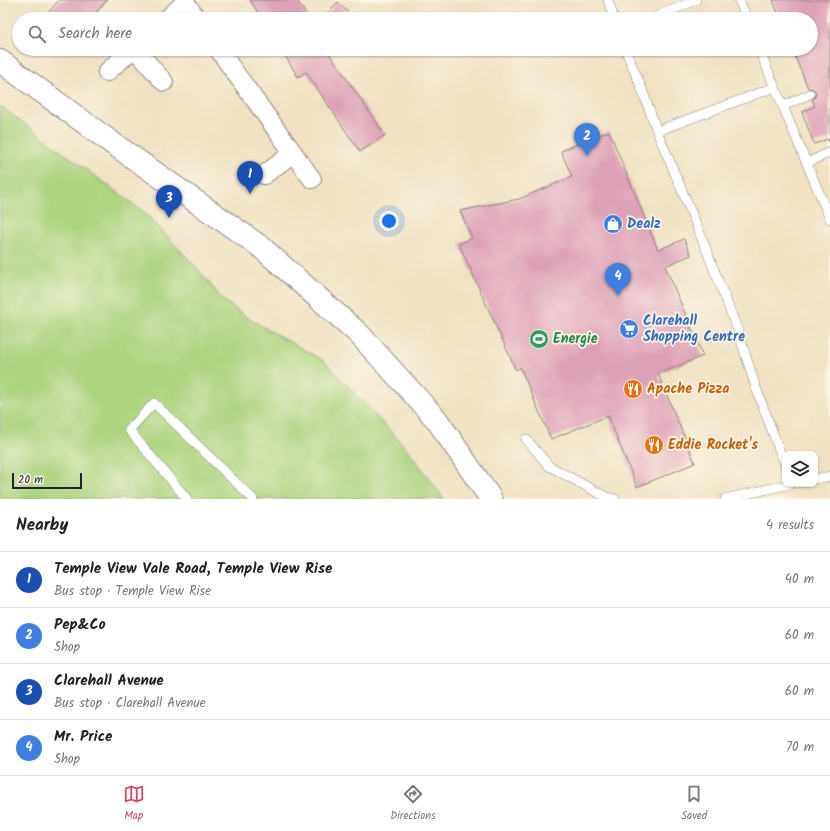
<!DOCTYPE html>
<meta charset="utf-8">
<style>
:root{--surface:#fff;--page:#f6f6f6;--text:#222;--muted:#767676;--line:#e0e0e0;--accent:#d1495b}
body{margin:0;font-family:Kalam,sans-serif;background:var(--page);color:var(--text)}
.controls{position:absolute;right:12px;bottom:12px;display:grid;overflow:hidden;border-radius:8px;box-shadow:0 1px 3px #0004}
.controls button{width:36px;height:36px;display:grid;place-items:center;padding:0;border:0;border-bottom:1px solid var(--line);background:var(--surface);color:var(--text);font:20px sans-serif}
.scale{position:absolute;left:12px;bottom:10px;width:70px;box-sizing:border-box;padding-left:4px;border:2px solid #22223b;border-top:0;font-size:11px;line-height:14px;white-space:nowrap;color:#22223b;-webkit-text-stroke:3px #fcf5e5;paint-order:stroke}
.you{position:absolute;left:389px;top:221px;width:14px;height:14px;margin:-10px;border:3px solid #fff;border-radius:50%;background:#1a73e8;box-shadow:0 0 0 6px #1a73e833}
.badge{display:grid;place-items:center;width:26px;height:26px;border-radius:50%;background:var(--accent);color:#fff;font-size:13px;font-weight:700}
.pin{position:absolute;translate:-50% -33px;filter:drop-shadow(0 1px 2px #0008)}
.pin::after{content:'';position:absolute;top:21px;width:14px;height:12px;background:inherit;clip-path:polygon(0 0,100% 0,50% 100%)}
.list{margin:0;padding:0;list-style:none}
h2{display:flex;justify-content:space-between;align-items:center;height:52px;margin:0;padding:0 16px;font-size:17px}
h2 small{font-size:13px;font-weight:400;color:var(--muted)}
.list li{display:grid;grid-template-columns:26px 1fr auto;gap:12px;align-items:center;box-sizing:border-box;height:56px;padding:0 16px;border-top:1px solid var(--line)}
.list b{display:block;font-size:15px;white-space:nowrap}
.list p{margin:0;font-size:13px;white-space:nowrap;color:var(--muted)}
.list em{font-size:13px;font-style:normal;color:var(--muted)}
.icon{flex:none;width:22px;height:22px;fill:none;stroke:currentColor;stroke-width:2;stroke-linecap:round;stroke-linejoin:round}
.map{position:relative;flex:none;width:830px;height:499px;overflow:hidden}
.search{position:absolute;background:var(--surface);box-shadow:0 1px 3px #0004;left:12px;right:12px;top:12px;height:44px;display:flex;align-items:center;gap:10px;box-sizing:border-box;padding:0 14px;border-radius:22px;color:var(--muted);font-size:15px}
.sheet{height:276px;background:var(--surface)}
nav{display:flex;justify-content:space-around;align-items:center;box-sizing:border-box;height:56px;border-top:1px solid var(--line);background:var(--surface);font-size:11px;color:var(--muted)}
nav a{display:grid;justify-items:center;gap:2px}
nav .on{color:var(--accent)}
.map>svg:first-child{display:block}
.green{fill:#acd37d;stroke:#677a5c}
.building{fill:#dea0b7}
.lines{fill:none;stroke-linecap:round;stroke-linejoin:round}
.service-casing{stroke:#88827e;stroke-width:10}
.minor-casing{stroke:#88827e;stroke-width:20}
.secondary-casing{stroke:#88827e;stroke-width:24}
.service{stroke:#fff;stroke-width:9}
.minor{stroke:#fff;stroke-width:18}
.secondary{stroke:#fff;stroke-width:22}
.labels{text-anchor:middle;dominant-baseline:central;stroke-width:3.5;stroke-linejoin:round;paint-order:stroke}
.shop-label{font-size:14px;font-weight:bold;fill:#366cbe;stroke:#fcf5e5;text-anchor:start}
.leisure-label{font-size:14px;font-weight:bold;fill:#27864d;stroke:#fcf5e5;text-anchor:start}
.food-label{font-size:14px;font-weight:bold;fill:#c56008;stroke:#fcf5e5;text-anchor:start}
</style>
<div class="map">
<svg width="830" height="499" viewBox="0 0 830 499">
<rect width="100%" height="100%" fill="#fcf5e5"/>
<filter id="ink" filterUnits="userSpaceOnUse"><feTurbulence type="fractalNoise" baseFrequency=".025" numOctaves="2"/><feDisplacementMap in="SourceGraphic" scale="8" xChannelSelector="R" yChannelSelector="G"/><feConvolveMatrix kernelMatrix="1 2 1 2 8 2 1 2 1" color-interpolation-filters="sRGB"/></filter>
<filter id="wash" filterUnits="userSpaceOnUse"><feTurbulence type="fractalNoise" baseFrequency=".012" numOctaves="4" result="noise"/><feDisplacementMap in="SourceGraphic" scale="16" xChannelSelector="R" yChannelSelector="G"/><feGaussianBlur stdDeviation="0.9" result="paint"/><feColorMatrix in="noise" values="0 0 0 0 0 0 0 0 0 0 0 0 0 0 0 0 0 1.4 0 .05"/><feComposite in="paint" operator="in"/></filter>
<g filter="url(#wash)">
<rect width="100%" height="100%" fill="#efe1c1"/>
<path class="green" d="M0,106L144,212L198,269L223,300L249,319L324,361L408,450L444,499H0Z"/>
<g id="blocks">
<g class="building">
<path d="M59,0H107L90,19H43Z"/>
<path d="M250,0H297L307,16L301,19H262Z"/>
<path d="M773,0H830V142H829L828,139L814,144L802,112L815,106L812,100L815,97L816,92L813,89L808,88L792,49H811V19H780Z"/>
<path d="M338,2L353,18L351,19H330L325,15Z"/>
<path d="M281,49H326L385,135L360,152L306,72L298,77Z"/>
<path d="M609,131L658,250L684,239L691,255L665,266L703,356L658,374L695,463L637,487L608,416L551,439L520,367L516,370L459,244L472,238L460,211L519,199L572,177L561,151Z"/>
</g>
</g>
</g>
<g filter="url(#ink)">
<use href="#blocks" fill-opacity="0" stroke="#88827e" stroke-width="1"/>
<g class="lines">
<defs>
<g id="service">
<path d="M608,0L614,19"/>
<path d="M739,0L747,19"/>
<path d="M651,19L696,0"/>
<path d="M625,49L640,84L657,131L699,231L738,331L756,388L785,465"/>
<path d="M759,49L830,219"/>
<path d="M783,106L810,94"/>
<path d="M657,131L775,87"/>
<path d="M807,163L830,152"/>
<path d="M526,439L549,466L606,497L615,499"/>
<path d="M815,479L830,476"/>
<path d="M187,499L129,430L154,403L253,499"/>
<path d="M725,499L790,484"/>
</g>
<g id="minor">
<path d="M185,0V2L197,19"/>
<path d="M167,19L185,2"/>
<path d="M135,49L164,82"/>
<path d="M218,49L312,179"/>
<path d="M107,72L133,49"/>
<path d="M264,175L293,153"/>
</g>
<path id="secondary" d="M0,61L115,145L261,247L359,334L437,420L491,499"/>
</defs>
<use href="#service" class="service-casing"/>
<use href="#minor" class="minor-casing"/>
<use href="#secondary" class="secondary-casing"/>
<use href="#service" class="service"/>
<use href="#minor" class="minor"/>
<use href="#secondary" class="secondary"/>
</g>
</g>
<defs>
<symbol id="shop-disc" viewBox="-11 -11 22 22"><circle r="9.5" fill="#3f7fe0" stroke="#fcf5e5"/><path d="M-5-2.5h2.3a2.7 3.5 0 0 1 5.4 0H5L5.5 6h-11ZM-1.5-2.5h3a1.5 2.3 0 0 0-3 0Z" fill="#fff"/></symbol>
<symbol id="supermarket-disc" viewBox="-11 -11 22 22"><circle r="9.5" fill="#3f7fe0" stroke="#fcf5e5"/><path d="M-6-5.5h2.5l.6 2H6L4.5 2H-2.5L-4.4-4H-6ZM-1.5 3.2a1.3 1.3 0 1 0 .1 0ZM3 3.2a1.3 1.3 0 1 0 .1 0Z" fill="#fff"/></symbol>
<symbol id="stadium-disc" viewBox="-11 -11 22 22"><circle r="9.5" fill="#2e9e5b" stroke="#fcf5e5"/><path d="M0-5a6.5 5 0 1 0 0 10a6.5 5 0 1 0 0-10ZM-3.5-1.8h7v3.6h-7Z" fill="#fff"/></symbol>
<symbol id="restaurant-disc" viewBox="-11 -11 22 22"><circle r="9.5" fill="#e8710a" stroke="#fcf5e5"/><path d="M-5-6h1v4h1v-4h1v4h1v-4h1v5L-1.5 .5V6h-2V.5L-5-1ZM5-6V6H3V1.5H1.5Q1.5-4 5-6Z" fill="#fff"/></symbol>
</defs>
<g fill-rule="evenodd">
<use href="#shop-disc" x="602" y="213" width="22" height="22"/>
<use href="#supermarket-disc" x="618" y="318" width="22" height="22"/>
<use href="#stadium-disc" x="528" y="328" width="22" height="22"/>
<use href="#restaurant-disc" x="622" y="378" width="22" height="22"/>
<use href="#restaurant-disc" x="643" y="434" width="22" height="22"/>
</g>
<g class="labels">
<g class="shop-label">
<text x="627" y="224">Dealz</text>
<text x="643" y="321">Clarehall<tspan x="643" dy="16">Shopping Centre</tspan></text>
</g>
<g class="leisure-label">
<text x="553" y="339">Energie</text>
</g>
<g class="food-label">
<text x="647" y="389">Apache Pizza</text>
<text x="668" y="445">Eddie Rocket's</text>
</g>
</g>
</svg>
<div class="controls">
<button><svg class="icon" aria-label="layers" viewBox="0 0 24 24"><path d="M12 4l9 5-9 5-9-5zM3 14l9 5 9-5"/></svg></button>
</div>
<div class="scale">20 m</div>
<div class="you"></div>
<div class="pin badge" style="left:250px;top:194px;background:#1a4fb4">1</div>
<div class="pin badge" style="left:587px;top:156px;background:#3f7fe0">2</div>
<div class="pin badge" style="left:169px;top:218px;background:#1a4fb4">3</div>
<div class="pin badge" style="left:618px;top:296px;background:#3f7fe0">4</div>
<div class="search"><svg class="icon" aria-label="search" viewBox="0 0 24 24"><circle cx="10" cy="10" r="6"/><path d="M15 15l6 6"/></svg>Search here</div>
</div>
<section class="sheet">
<h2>Nearby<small>4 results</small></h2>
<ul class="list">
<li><span class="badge" style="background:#1a4fb4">1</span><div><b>Temple View Vale Road, Temple View Rise</b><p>Bus stop · Temple View Rise</p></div><em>40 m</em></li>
<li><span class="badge" style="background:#3f7fe0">2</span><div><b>Pep&amp;Co</b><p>Shop</p></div><em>60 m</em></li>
<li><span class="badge" style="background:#1a4fb4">3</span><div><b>Clarehall Avenue</b><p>Bus stop · Clarehall Avenue</p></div><em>60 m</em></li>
<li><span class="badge" style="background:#3f7fe0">4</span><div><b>Mr. Price</b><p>Shop</p></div><em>70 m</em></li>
</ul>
</section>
<nav>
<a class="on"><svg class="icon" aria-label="map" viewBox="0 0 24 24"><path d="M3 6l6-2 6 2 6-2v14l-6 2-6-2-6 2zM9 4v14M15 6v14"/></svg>Map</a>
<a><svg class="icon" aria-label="directions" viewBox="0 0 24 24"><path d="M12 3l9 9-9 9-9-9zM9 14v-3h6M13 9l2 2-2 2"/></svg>Directions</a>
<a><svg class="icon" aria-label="saved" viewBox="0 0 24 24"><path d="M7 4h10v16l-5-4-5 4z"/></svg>Saved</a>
</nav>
